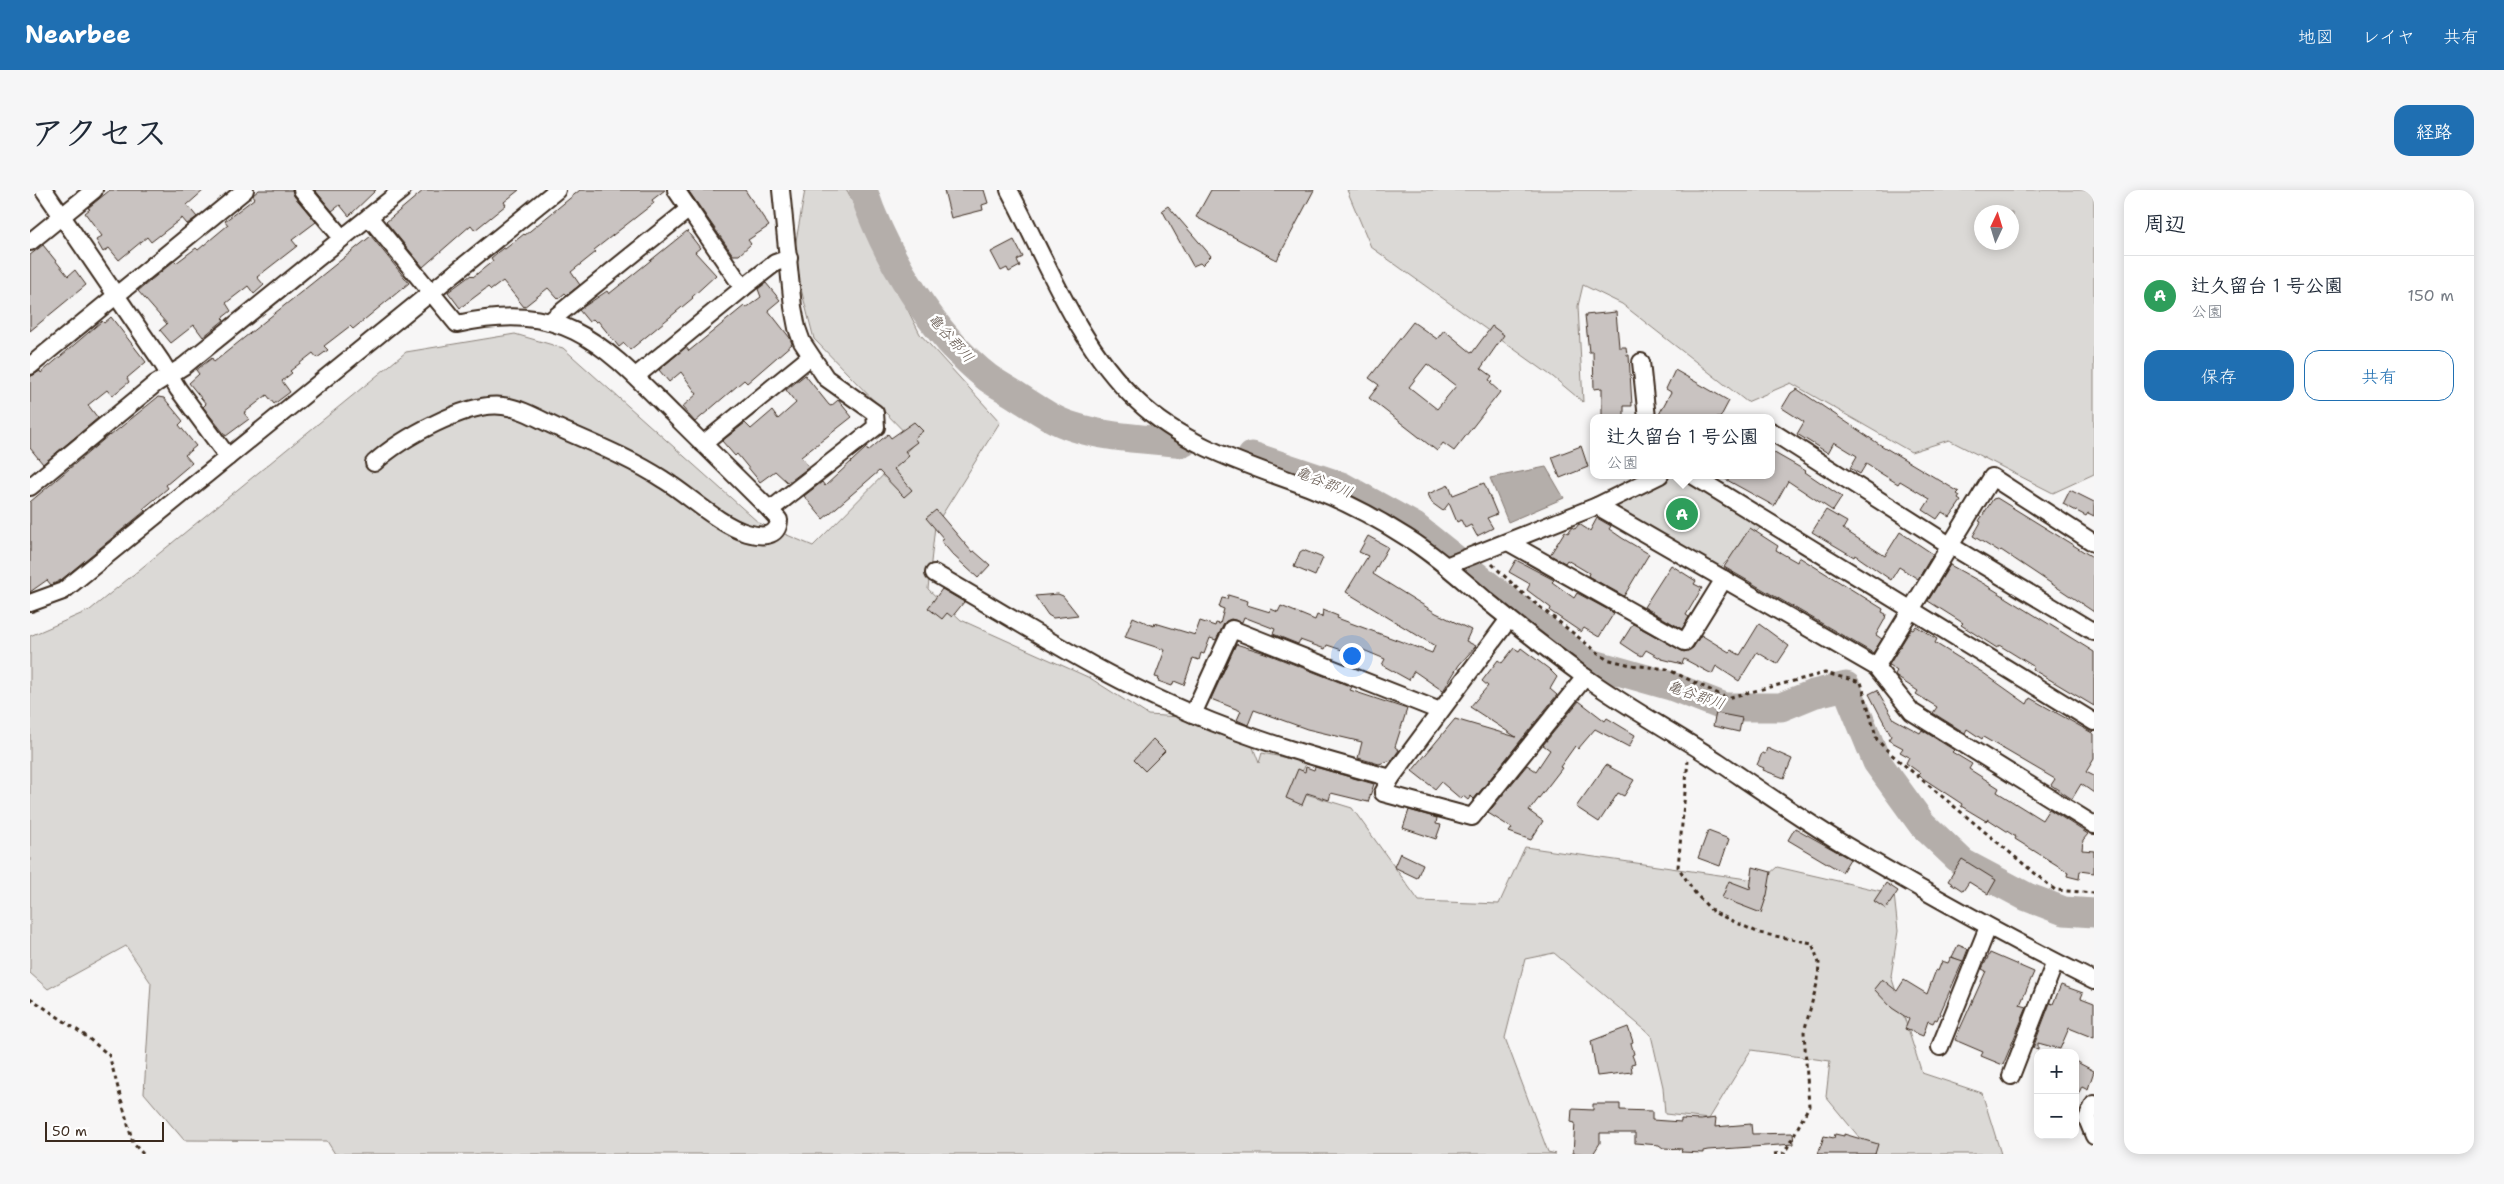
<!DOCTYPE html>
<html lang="ja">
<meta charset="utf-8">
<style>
:root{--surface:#fff;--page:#f6f6f7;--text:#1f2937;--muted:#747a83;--line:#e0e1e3;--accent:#1f6fb2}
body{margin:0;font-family:"Shantell Sans","Klee One",sans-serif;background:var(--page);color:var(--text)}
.controls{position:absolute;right:15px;bottom:15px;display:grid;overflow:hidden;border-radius:10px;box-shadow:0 2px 12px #0003}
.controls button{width:45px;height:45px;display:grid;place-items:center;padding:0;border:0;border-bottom:1px solid var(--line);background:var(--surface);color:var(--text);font:25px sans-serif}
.compass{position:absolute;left:1944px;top:15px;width:45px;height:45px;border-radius:50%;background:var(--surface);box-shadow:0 2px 12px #0003;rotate:4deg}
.scale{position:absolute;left:15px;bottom:12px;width:119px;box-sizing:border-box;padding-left:5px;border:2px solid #3b2a1e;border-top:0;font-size:14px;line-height:18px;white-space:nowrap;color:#3b2a1e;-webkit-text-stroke:4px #fff;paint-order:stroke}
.you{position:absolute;left:1321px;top:465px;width:18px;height:18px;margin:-12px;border:4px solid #fff;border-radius:50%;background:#1a73e8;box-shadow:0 0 0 8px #1a73e833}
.badge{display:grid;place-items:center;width:32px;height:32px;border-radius:50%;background:var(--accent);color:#fff;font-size:16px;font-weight:700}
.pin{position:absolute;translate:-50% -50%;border:2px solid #fff;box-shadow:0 1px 5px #0006}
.popup{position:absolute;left:1560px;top:224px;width:185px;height:65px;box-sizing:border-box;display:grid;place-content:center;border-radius:10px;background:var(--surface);filter:drop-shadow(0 1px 4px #0005);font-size:16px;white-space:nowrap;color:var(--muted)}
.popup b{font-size:19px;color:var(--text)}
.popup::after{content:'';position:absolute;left:50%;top:100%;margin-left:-10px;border:10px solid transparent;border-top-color:var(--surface)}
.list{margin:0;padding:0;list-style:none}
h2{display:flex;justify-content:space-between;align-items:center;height:65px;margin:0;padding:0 20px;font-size:21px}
h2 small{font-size:16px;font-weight:400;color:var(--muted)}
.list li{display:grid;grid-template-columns:32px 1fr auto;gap:15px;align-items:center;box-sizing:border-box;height:80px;padding:0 20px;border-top:1px solid var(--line)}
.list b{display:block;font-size:19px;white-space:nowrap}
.list p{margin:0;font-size:16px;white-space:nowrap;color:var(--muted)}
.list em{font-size:16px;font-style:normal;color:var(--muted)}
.actions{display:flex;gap:10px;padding:15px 20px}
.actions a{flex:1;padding:11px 0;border:1px solid var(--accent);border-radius:15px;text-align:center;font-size:18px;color:var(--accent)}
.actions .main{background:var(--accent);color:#fff}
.map{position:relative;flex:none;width:2064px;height:964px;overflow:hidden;border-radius:15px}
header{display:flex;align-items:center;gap:30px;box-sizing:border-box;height:70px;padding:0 25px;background:var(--accent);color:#fff}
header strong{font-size:24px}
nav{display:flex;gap:28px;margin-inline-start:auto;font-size:18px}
.intro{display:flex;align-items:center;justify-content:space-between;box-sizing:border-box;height:120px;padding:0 30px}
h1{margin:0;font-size:35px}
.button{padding:12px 22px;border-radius:15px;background:var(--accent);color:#fff;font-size:18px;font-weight:700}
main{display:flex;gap:30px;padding:0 30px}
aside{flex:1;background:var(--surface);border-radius:15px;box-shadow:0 2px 12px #0003}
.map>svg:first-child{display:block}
.green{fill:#dbd9d6;stroke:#8b827a;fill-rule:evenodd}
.water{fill:#b4aeaa;stroke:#847972}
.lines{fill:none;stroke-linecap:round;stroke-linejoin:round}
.river{stroke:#b4aeaa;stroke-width:29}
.building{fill:#c9c3c1;stroke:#3b2a1e;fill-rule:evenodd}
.minor-casing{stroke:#3b2a1e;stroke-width:20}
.path{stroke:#3b2a1e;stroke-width:3;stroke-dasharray:4 4;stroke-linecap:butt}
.minor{stroke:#fff;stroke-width:16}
.labels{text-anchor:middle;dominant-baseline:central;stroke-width:5;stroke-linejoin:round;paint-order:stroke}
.water-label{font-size:15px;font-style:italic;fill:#65584f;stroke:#fff}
</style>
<header>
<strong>Nearbee</strong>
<nav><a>地図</a><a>レイヤ</a><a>共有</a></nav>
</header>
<div class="intro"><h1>アクセス</h1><a class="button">経路</a></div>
<main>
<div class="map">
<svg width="2064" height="964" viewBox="0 0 2064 964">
<rect width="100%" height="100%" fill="#f7f6f6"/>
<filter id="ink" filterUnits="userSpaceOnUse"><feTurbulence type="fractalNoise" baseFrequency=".02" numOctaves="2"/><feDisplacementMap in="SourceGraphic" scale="10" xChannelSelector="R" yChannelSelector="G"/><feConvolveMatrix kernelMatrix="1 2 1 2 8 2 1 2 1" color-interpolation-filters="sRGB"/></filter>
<g filter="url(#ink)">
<g class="green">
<path d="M775,0H817L890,144L970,232L905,336L898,399L931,430L1060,488L1118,525L1213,531L1229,573L1232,563L1277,572L1263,600L1322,618L1389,711L1469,714L1495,657L1731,691L1747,677L1864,704L1868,741L1861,786L1892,883L1952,903L1971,964H1843L1796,907L1800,871L1721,860L1679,929L1635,924L1633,897L1621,845L1524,763L1495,769L1475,848L1518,962L1526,964H305L297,951L154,950L114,903L121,793L96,756L18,799L0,783V446L60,420L376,162L485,144L533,158L729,333L783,356L885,253L784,149L763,68Z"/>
<path d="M1317,0H2064V284L2023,303L1919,250L1881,262L1761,193L1717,212L1592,114L1553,95L1548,116L1553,212L1523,187L1341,57ZM1952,22H1982V52H1952Z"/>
<path d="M1630,285H1662L1737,331L1684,384L1567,316Z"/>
</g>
<path class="water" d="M1516,277L1534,308L1478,332L1460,288Z"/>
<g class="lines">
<g class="river">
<path d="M833,0C855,66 903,145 958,188C968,195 980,201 990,208C1007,219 1024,231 1044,237C1078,248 1118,249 1153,253"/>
<path d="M1222,266L1311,296L1385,337L1553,471L1641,496L1695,517H1751L1783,504L1816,496L1847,572L1892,634L1933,673L1997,707L2034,721L2064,723"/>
</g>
</g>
<g class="building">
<path d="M80,0H174L157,15L167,27L157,34L152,28L121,52L117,47L89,70L79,58L73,62L66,50L72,46L55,23L60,19L58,18Z"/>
<path d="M229,0H262L264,6L286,32L262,50L267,56L227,87L234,95L224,104L218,96L196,113L201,121L192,128L194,130L173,147L164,135L141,153L130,140L137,134L108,101L144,71L146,73L166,58L168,60L198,35L195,31L225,8L223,5Z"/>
<path d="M285,0H346L319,26L310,15L302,21Z"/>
<path d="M394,0H489L474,12L476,15L445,40L441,35L393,77L356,32Z"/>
<path d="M550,0H635L622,10L624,13L564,60L566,62L541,82L550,95L537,105L535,103L528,109L518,98L494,117L473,91L461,100L458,97L430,118L418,102L441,85L443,87L463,71L461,68L473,58L475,59L494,44L495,45Z"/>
<path d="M658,0H715L739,36L718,50L721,54L709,65H703Z"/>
<path d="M914,0H954L958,13L952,15L953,20L921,28Z"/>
<path d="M1181,0H1284L1247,70L1166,27Z"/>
<path d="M1138,16L1181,66L1172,75L1170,73L1163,76L1132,20Z"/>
<path d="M657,41L670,58L665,62L686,85L662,107L663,108L600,160L594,153L589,157L568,131L566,132L563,129L559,132L549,120L577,101L579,104Z"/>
<path d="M341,46L379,93L323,139L320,136L294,156L298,160L287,168L283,163L260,181L262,183L252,191L260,202L244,214L237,205L214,223L219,229L196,246L173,217L176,214L159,193L169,184L166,180L182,168L184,172Z"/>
<path d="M984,50L993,67L987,70L990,76L979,82L977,78L971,81L961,62Z"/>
<path d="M13,55L38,86L45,80L56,95L0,141V65Z"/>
<path d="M736,93L750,110L738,120L760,148L762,154L717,193L714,190L665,232L652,217L667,204L651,182L639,192L629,180L656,157L659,161L714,116L716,118L731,107L728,99Z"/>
<path d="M1586,122L1589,157H1596L1597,165H1599L1602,216H1594V228H1572V198L1564,199L1563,162H1559L1555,125Z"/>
<path d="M81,127L116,172L97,188L99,192L82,206L77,200L58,215L68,228L13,274L0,258V187L10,181L11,183L72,131L74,133Z"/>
<path d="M1383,132L1407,149L1414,140L1442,163L1462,136L1474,145L1451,178L1462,186L1459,190L1462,192L1460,193L1470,202L1424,261L1413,253L1407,261L1339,208L1349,195L1339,188ZM1397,174L1426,196L1407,219L1379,197Z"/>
<path d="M1645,180L1699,211L1690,228H1627L1641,202L1636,199Z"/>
<path d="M775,185L799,215L801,216L808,210L822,227L771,267L779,277L762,290L757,292L745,281L730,292L707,264L705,266L692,251L715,233L721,239L742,221L748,229L766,213L756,200Z"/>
<path d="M1767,199L1849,254L1929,302L1927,304L1930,306L1928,309L1931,311L1920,327L1912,322L1907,329L1893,320L1900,309L1870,291L1868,294L1836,274L1830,284L1820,278L1827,266L1804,252L1798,263L1767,244L1774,232L1752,218L1761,203Z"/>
<path d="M128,207L134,208L153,231L149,235L166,256L155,265L162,273L136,295L138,298L113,319L115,321L31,390L21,395L17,390L0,402V312L79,245L80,246Z"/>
<path d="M884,232L893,241L884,248L887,252L875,261L879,266L864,279L882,300L874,307L849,281L793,329L774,306L792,292L795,296L836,258L838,261L858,244L861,248Z"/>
<path d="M1551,256L1558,277L1530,288L1522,267Z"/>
<path d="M1741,261L1776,281L1775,282L1812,307L1803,321L1758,291L1744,316L1688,285H1741Z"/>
<path d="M1454,293L1467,324L1457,328L1463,338L1447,346L1441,335L1435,338L1431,330L1427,332L1419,313L1413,321L1402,313L1398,304L1419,295L1423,305Z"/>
<path d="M2040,300L2064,312V326L2058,323L2056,326L2033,314Z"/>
<path d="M1967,308L2064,368V422L1971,360L1969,362L1943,346L1951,332L1949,331L1963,309Z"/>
<path d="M906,320L942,362L944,361L960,375L948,388L923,365L911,351L914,349L896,328Z"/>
<path d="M1796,320L1817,332L1813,339L1855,366L1870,342L1903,364L1888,389L1869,377L1861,390L1825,365L1824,367L1782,342Z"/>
<path d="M1567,328L1581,336L1579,339L1592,348L1619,364L1594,406L1558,386L1559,383L1537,370L1535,373L1520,365L1535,341L1538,343L1542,337L1545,339L1549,334L1560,341Z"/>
<path d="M1720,338L1748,356L1746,360L1767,372L1769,367L1853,419L1852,422L1856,424L1855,429L1846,445L1852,449L1843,463L1694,377Z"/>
<path d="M1338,346L1358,357L1343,384L1406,423L1441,440L1436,451L1446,456L1429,475L1413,501L1384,481L1379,490L1352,475L1355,469L1331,459L1330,461L1314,456L1312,460L1297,455L1295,459L1270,450L1268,454L1243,444L1245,439L1214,427L1212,432L1201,429L1196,431L1186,450L1180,448L1174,464L1171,463L1169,470L1163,468L1154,495L1144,491L1142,496L1128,491L1129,488L1125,487L1135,460L1095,447L1103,427L1124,436L1125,433L1165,445L1170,431L1185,436L1186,433L1190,434L1194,419L1189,417L1192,408L1197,409L1198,405L1218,411L1217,415L1240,422L1241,419L1248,422L1251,416L1285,430L1287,425L1292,427L1293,420L1308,426L1307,428L1402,463L1405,456L1316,402L1338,366L1329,362Z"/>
<path d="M1273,360L1293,368L1285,386L1264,377L1270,362Z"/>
<path d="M1486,370L1524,390L1522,392L1544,408L1547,403L1584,423L1569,447L1554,438L1551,442L1520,421L1521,418L1497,400L1500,394L1479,382Z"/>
<path d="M1641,375L1666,391L1664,394L1672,398L1656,425L1659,427L1652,439L1614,417Z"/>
<path d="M1920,375L1956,395L2064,462V516L2002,479L2003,476L1969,455L1967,458L1931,435L1933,433L1898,411Z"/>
<path d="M912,399L934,412L922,427L917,423L912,429L898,418Z"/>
<path d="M1028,404L1033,406L1048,425L1023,428L1018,425L1005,406Z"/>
<path d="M1603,434L1654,462L1663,458L1671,445L1699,462L1701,460L1710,465L1729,434L1759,456L1747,474L1727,462L1709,491L1686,476L1682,484L1654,469L1652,474L1632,469L1616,460L1612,466L1606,463L1591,453Z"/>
<path d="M1886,436L1907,449L1905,453L1952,482L1997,514L2000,508L2064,544V569L2056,582L2064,586V603L2051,594L2042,609L2021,595L2025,589L1953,547L1952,549L1937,539L1935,543L1903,523L1907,517L1886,504L1888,501L1868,488L1865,484L1867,481L1859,475L1881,439L1883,440Z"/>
<path d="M1206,454L1235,463L1322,497L1320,500L1377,519L1365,557L1369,560L1362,570L1349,574L1328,568L1332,552L1277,539L1224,520L1218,535L1207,530L1211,521L1181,509Z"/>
<path d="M1484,458L1489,461L1491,458L1519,479L1527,487L1520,499L1527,505L1444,609L1441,606L1438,610L1433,606L1431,609L1411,592L1405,599L1382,581L1425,529L1486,547L1440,517L1458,496L1452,491L1468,470L1472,473Z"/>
<path d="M1847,500L1864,529L1890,543L1892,540L1924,560L1922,562L1942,574L1939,579L1969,598L1967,602L2012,630L2019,619L2058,644L2053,650L2052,660L2064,661V683L2050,681L2049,689L2037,686L2038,682L1985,649L1986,647L1958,629L1956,631L1931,616L1932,614L1888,585L1890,583L1876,573L1879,567L1870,562L1873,558L1858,550L1861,546L1839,504Z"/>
<path d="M1549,511L1575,531L1577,528L1605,545L1599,557L1565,539L1548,559L1545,556L1530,577L1532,578L1499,621L1513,631L1501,650L1479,642L1482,638L1458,623L1497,575L1506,581L1520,560L1513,555Z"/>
<path d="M1686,523L1712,528L1709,542L1683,536Z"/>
<path d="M1123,549L1135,561L1115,581L1104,570Z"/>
<path d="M1737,558L1762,569L1754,588L1733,580L1734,578L1727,575L1732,563L1735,564Z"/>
<path d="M1576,575L1604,590L1594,606L1588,603L1569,632L1546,617Z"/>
<path d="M1276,577L1284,580L1285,577L1344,594L1338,612L1301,603L1299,610L1277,603L1272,615L1256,608L1268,579L1275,582Z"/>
<path d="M1379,620L1407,628L1406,634L1411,635L1406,649L1373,638Z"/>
<path d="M1765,638L1820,669L1812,682L1758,650Z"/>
<path d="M1678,641L1699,649L1690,676L1668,668Z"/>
<path d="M1370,663L1393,674L1387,688L1364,677Z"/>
<path d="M1932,669L1966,690L1958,704L1939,692L1933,701L1918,691Z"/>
<path d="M1723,677L1741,682L1737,705L1731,723L1692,708L1699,691L1720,699Z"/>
<path d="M1856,693L1868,701L1856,719L1844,711Z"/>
<path d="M1928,755L1938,759L1933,772L1922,767Z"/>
<path d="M1960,763L2004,782L1990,815L1997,817L1973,875L1951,866L1953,862L1925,850L1956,781L1952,779Z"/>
<path d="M1921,767L1933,771L1907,830L1905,829L1903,833L1898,831L1893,846L1875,839L1879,829L1862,818L1844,799L1852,789L1867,801L1874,790L1897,804L1906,780L1908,781L1912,771L1918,773Z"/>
<path d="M2031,795L2053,803L2051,808L2064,813V848L2039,838L2030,859L2008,853V860L2003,858L2020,813L2023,814Z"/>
<path d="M1598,837L1603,852L1601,853L1604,864L1602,865L1605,873L1601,874L1602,882L1567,886L1561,851Z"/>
<path d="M2045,871L2064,881L2058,899L2052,896L2046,909Z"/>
<path d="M1563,914H1590V920L1622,921V930L1651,932V929L1671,930L1686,928L1685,937L1721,934L1722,944L1763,943L1764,954L1678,960L1673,961V963L1651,962L1652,959L1633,958L1629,955L1605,953V943H1570V953L1563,964L1543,963L1545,933L1541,932L1542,919L1563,920Z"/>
<path d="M1805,944L1814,946V944L1848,954L1845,964H1788L1794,946L1804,948Z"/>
</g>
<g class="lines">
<defs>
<g id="minor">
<path d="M14,0L131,171L148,199L198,267"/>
<path d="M272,0L312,48"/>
<path d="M979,0C1018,73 1046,153 1107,211C1154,256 1218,275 1278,297C1312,310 1345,327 1376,347C1405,365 1431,389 1457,411C1489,437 1522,463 1555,487C1598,518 1645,543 1689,572C1729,599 1769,627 1810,652C1893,701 1977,748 2064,791"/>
<path d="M339,27L427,134C535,110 572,153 643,224C675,256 708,288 740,320L846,237L845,223L796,188L772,152L767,138L763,117L751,0"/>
<path d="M0,52L64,0"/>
<path d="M713,98L745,73L759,68"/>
<path d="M519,132L659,19"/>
<path d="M1611,172L1617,228"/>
<path d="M0,176L215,0"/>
<path d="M606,186L713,98L646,0"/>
<path d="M1741,241L1921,356L2064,442"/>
<path d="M673,254L780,167"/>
<path d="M344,273C370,249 437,211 473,216C491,218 509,229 526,237C562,253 600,268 634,290C660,306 689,335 717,343C731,347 748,348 749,330L740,320"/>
<path d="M1662,285L2064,532"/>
<path d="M0,297L125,194L154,176L372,0"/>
<path d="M1567,316L1846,477L1882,522L2064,635"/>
<path d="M1478,352L1655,452L1694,389"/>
<path d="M1416,376L1567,316L1630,285"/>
<path d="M904,383C988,431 1073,487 1163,524C1226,551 1294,570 1361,588L1479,429"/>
<path d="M0,413L33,401L527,0"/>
<path d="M1846,477L1962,287L2064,353"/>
<path d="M1163,524L1202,439L1410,521"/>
<path d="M1361,588L1353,603L1442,627L1555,487"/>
<path d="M1910,857L1958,737"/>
<path d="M1981,886L2025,772"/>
<path d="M2064,914L2057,929L2064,946"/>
</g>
</defs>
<use href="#minor" class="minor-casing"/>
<g class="path">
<path d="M1462,374L1491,402L1576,469L1601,475L1637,479L1697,508L1795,483L1831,492L1847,550L1861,564L2025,700L2064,703"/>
<path d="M1658,570L1648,677L1665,703L1683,722L1729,743L1782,753L1789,773L1788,790L1774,842L1779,916L1754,964"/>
<path d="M0,808L53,844L79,865L103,953L113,964"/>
<path d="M1744,964L1753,963"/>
</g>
<use href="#minor" class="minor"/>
</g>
</g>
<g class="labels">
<g class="water-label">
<text transform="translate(921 148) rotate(48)">亀谷郡川</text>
<text transform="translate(1294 292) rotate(22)">亀谷郡川</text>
<text transform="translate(1666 505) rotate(19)">亀谷郡川</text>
</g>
</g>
</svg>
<div class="controls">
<button>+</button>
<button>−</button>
</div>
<svg class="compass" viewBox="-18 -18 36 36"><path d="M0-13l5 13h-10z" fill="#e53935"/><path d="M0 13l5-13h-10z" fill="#747a83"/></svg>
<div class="scale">50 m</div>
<div class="you"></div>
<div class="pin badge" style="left:1652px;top:324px;background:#2e9e5b">A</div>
<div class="popup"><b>辻久留台１号公園</b>公園</div>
</div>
<aside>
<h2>周辺<small></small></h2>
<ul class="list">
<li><span class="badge" style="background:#2e9e5b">A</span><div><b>辻久留台１号公園</b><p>公園</p></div><em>150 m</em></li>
</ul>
<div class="actions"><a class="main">保存</a><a>共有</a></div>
</aside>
</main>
